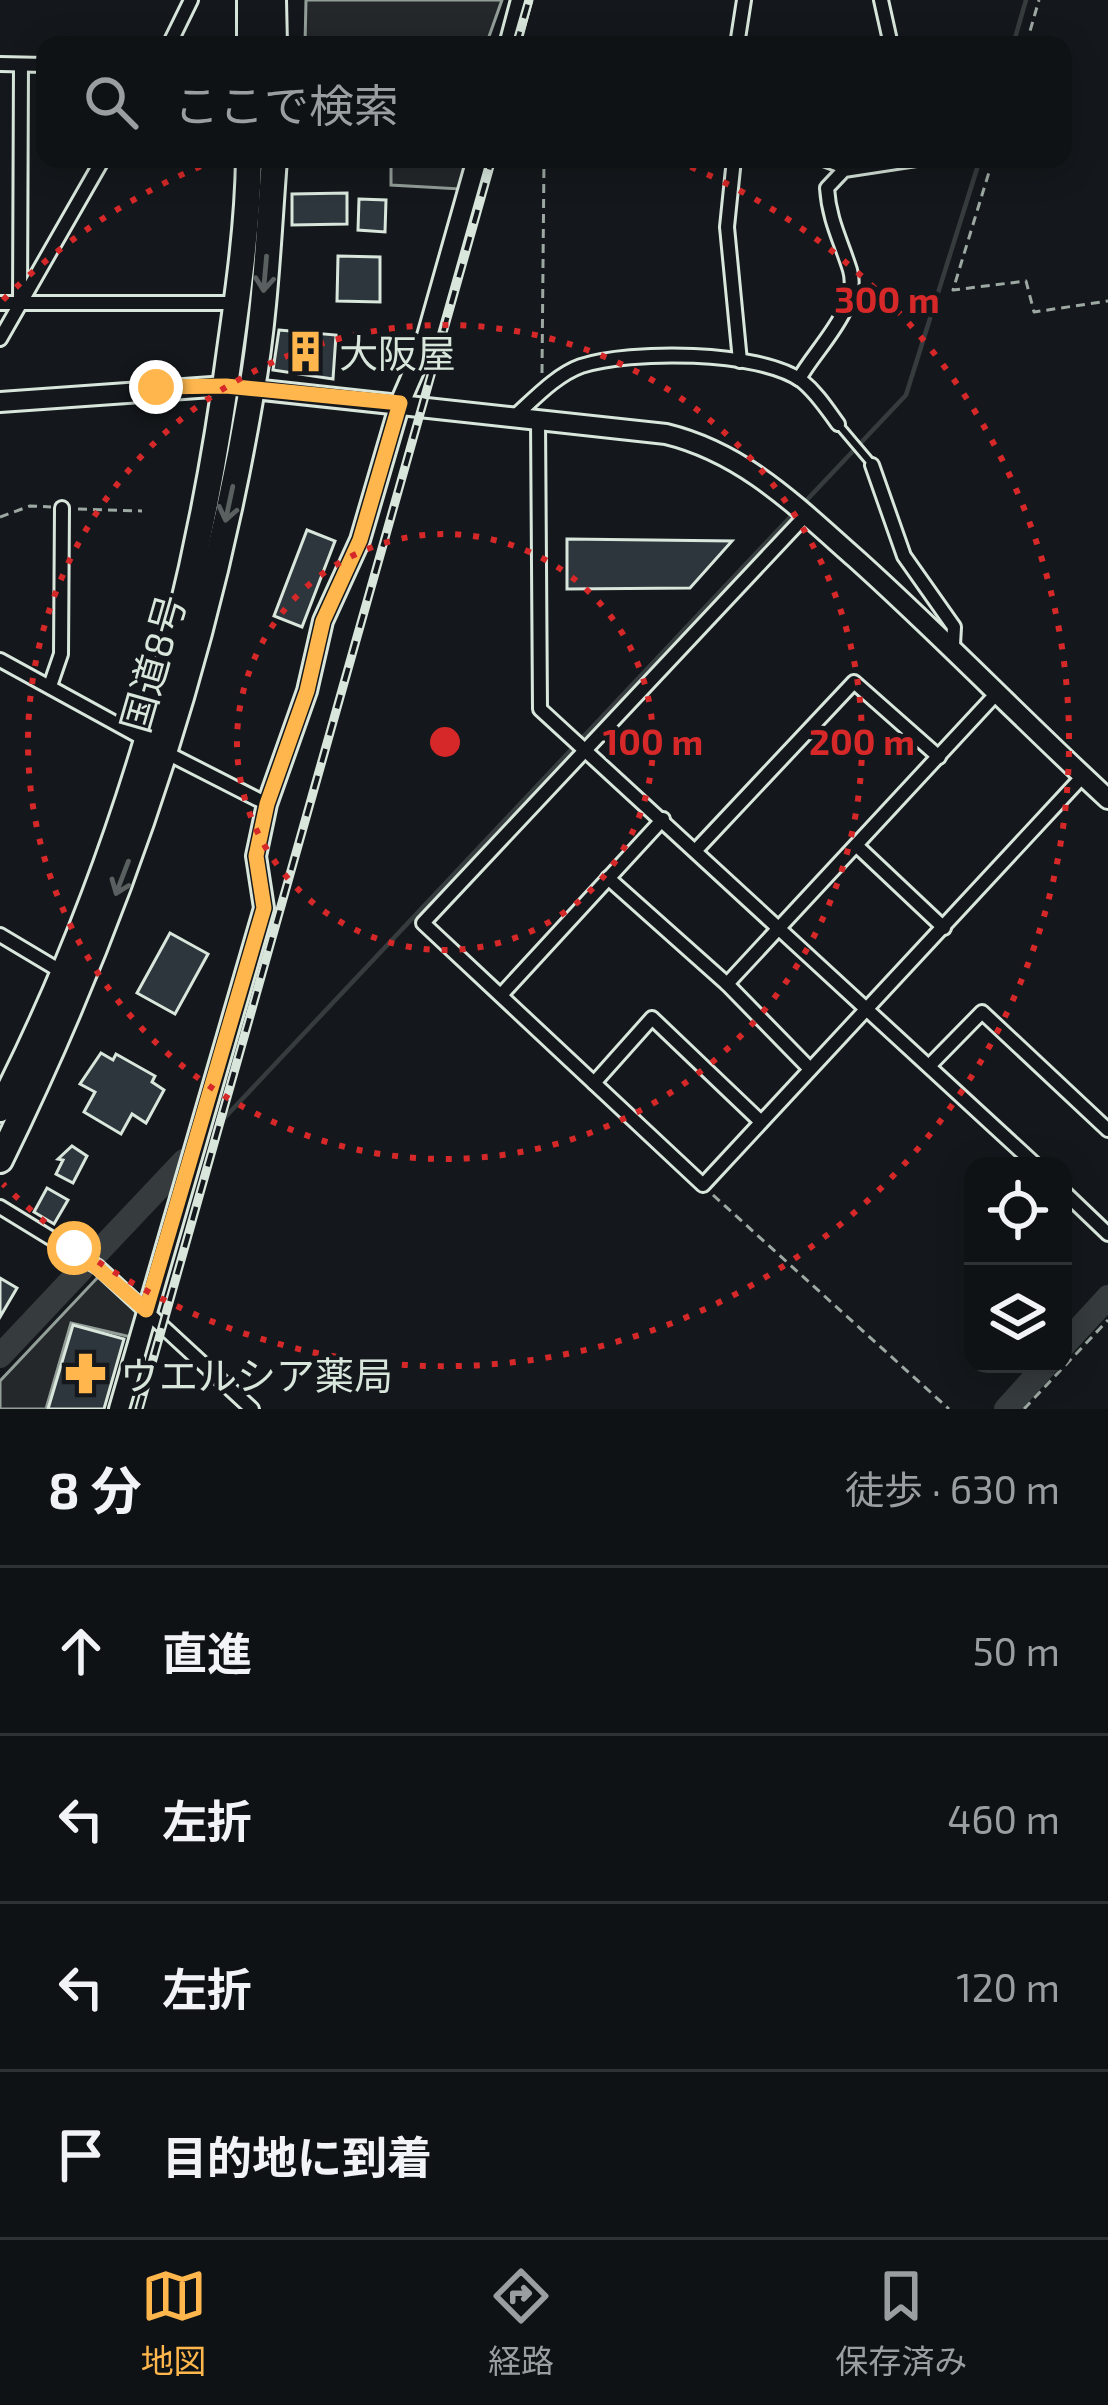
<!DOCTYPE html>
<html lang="ja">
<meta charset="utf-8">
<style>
:root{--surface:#0f1215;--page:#181b1e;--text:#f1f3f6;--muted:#9b9ea0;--line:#2f3234;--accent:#ffb74d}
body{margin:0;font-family:"Exo 2","Noto Sans JP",sans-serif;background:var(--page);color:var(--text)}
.controls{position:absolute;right:36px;bottom:36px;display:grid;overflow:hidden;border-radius:24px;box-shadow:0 6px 30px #0003}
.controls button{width:108px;height:108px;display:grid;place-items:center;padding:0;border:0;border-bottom:3px solid var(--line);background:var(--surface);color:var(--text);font:60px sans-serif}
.stop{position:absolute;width:36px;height:36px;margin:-27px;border:9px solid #ffb74d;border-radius:50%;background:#fff}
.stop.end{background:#ffb74d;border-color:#fff;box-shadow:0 3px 12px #0008}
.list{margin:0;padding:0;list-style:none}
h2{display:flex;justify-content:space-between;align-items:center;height:156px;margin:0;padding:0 48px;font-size:51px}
h2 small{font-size:39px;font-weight:400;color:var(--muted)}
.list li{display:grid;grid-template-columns:78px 1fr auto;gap:36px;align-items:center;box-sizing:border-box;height:168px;padding:0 48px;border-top:3px solid var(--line)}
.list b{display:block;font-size:45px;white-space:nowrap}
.list em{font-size:39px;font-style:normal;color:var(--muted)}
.icon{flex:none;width:66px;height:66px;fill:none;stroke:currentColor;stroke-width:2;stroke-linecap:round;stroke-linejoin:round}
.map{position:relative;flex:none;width:1108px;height:1409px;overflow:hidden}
.search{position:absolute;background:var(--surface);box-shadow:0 6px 30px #0003;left:36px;right:36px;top:36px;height:132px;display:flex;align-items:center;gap:30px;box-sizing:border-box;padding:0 42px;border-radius:24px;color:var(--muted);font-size:45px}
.sheet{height:828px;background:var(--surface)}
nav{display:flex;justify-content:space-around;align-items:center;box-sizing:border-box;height:168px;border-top:3px solid var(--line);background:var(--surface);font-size:33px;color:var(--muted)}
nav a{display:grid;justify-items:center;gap:6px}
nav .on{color:var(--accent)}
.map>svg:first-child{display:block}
.parking{fill:#24282b;stroke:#939e99;stroke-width:3}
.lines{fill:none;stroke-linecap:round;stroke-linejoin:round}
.stream{stroke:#363b3e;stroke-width:4.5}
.river{stroke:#363b3e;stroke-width:24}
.building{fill:#2c363c;stroke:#d8e6dc;stroke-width:3}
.lane-casing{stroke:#d8e6dc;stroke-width:12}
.street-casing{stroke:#d8e6dc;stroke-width:18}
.secondary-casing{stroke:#d8e6dc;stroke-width:24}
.highway-casing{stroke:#d8e6dc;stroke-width:30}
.path{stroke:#9da8a2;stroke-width:3;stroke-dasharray:9 6;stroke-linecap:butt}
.lane{stroke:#14181c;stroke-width:6}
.street{stroke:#14181c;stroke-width:12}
.secondary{stroke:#14181c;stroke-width:18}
.highway{stroke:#14181c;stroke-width:24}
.rail-casing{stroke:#d8e6dc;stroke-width:9}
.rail{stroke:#14181c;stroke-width:4.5;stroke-dasharray:14;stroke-linecap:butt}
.oneway{stroke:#59605f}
.route{stroke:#ffb74d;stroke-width:15}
.ring{fill:none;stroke:#d62828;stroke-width:6;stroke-dasharray:6 12}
.labels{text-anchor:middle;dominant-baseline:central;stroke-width:9;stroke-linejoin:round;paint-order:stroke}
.poi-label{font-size:39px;fill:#d8e6dc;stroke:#14181c;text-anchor:start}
.street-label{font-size:39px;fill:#d8e6dc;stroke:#14181c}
.centre{fill:#d62828;stroke:#14181c;stroke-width:6}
.ring-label{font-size:36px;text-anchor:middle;font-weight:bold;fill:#d62828;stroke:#14181c;stroke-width:9;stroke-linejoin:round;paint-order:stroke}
</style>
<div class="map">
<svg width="1108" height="1409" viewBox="0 0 1108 1409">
<rect width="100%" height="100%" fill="#14181c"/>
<g class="parking">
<path d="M306,0H502L486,45H305Z"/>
<path d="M391,159H468L460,189L391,185Z"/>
<path d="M99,1276L139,1313L131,1337L71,1323L46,1409H0V1381Z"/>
</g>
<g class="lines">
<g class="stream">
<path d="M1013,45L1026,0"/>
<path d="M802,505L906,395L980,159"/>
<path d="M214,1129L794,513"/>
</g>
<g class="river">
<path d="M98,1252L184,1161"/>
<path d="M1063,1346L1108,1297"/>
<path d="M0,1356L82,1269"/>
<path d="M1006,1409L1047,1364"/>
</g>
</g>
<g class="building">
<path d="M347,193V224L292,225V194Z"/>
<path d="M359,199L386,200L385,232L358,230Z"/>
<path d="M338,256L380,257V302L337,301Z"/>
<path d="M279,330L336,335L333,379L273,370Z"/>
<path d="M307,530L335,541L302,627L274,616Z"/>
<path d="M567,539L732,541L690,588L567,589Z"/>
<path d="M170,933L208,954L175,1014L137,993Z"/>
<path d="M101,1053L113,1060L116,1054L155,1076L152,1082L164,1090L146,1123L132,1114L121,1134L84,1112L95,1092L80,1084Z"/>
<path d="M72,1146L87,1156L73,1183L56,1174L63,1160L58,1159Z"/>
<path d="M47,1188L68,1200L54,1224L34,1212Z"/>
<path d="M0,1278L17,1288L0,1317Z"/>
<path d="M73,1325L124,1339L104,1409H48Z"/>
</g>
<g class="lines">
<defs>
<g id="lane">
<path d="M815,159L841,169"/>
<path d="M838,424L871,463"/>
</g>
<g id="street">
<path d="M881,0L891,45"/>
<path d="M169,45L191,0"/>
<path d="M737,45L744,0"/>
<path d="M0,64L45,65"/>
<path d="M734,159L727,227L740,361"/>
<path d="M0,303H236"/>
<path d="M20,303L21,65"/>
<path d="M0,339L103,159"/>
<path d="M799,379C816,348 861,308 850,270C841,241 829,220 827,188L844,170L916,159"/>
<path d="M514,417C534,399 556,375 581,366C630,350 759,350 802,381C817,393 827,409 838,424"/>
<path d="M538,420L540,709L1037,1166"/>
<path d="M872,465L904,556L954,627L953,645"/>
<path d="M806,515L423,923L703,1185L1083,776"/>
<path d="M0,660L146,740"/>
<path d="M50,686L61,654L62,508"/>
<path d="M165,752L267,804"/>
<path d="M857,846L944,928"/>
<path d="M696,850L854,682L939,757"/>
<path d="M608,878L727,984L810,1069"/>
<path d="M0,935L62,972"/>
<path d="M727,984L997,693"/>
<path d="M501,995L663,819"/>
<path d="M930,1065L982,1012L1108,1130"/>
<path d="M594,1083L652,1018L761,1122"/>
<path d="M1063,1191L1108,1234"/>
<path d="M0,1207L98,1267L252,1409"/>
</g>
<g id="secondary">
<path d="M509,45L521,0"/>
<path d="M0,402L226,386L666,434C744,453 796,506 855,558C942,636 1022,720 1108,799"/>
<path d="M119,1409L264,908L256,856L267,804L307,691L323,621L360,540L400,403L423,350L477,159"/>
</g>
<g id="highway">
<path d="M273,0L274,45"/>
<path d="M250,45V0"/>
<path d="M0,1109C120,874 196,611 230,350C239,287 248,223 249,159"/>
<path d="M0,1160C119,917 206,661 251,394C265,317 268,237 274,159"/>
</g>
</defs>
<use href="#lane" class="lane-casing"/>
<use href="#street" class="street-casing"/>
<use href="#secondary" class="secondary-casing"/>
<use href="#highway" class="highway-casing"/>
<g class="path">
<path d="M1026,45L1039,0"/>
<path d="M993,159L953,290L1026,281L1034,312L1108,301"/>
<path d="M927,162L989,166"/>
<path d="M542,373L544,159"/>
<path d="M78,509L142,511"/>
<path d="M0,517L30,506L51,507"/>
<path d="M713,1195L949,1409"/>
<path d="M1024,1409L1108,1320"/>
</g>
<use href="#lane" class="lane"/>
<use href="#street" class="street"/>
<use href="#secondary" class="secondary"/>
<use href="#highway" class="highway"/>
<defs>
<g id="rail">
<path d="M516,45L529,0"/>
<path d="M139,1409L492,159"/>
</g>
</defs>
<use href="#rail" class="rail-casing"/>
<use href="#rail" class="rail"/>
</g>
<defs><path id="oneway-shaft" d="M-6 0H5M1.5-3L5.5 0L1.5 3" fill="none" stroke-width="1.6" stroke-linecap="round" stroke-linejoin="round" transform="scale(3)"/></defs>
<g class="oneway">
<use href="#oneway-shaft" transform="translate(265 274) rotate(95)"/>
<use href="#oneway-shaft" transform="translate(229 504) rotate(102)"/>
<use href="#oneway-shaft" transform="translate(122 878) rotate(111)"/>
</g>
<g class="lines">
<path class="route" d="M74,1248L146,1310L264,908L256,856L267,804L307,691L323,621L360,540L400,403L226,386L156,387"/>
</g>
<g class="ring">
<circle cx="445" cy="742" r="208"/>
<circle cx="445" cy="742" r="417"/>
<path d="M3 300A625 625 0 0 1 216 160M674 160A625 625 0 1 1 3 1184"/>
</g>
<defs>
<symbol id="building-bare" viewBox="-9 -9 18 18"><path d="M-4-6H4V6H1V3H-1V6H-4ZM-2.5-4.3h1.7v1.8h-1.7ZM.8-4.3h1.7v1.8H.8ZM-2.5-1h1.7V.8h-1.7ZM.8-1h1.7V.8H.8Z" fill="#ffb74d" stroke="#14181c" stroke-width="2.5" paint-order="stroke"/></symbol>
<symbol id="pharmacy-bare" viewBox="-9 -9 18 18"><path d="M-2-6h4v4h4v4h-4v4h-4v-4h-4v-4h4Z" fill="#ffb74d" stroke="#14181c" stroke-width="2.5" paint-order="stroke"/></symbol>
</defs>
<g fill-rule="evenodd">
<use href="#building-bare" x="276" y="322" width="59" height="59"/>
<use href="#pharmacy-bare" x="56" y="1344" width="59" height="59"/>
</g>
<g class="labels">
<g class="poi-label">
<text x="339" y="352">大阪屋</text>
<text x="120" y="1374">ウエルシア薬局</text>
</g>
<g class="street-label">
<text transform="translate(152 663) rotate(-74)">国道8号</text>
</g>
</g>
<circle cx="445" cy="742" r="18" class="centre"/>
<g class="ring-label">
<text x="887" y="313">300 m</text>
<text x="653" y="755">100 m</text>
<text x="862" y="755">200 m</text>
</g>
</svg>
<div class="controls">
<button><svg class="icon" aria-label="locate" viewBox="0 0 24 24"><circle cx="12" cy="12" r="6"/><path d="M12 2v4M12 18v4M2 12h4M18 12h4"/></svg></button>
<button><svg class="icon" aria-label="layers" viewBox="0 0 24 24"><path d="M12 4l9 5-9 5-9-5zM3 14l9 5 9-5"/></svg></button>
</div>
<div class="stop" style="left:74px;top:1248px"></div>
<div class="stop end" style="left:156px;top:387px"></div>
<div class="search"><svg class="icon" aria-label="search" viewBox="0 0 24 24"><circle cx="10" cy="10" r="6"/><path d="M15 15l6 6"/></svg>ここで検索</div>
</div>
<section class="sheet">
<h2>8 分<small>徒歩 · 630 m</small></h2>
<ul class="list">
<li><svg class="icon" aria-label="ahead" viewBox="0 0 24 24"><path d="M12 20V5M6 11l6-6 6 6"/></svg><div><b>直進</b></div><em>50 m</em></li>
<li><svg class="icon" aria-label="left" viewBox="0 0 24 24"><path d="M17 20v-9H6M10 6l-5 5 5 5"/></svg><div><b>左折</b></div><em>460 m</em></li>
<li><svg class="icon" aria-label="left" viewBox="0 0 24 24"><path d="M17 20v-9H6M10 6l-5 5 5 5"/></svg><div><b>左折</b></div><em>120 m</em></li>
<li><svg class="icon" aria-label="arrive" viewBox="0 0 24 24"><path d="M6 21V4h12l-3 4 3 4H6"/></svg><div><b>目的地に到着</b></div></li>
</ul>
</section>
<nav>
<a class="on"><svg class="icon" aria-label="map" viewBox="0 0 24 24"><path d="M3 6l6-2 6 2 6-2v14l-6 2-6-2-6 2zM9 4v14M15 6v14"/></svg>地図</a>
<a><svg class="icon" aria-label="directions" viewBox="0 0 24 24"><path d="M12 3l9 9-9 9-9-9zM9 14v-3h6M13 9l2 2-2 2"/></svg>経路</a>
<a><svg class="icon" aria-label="saved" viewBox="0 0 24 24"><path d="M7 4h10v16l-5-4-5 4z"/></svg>保存済み</a>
</nav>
